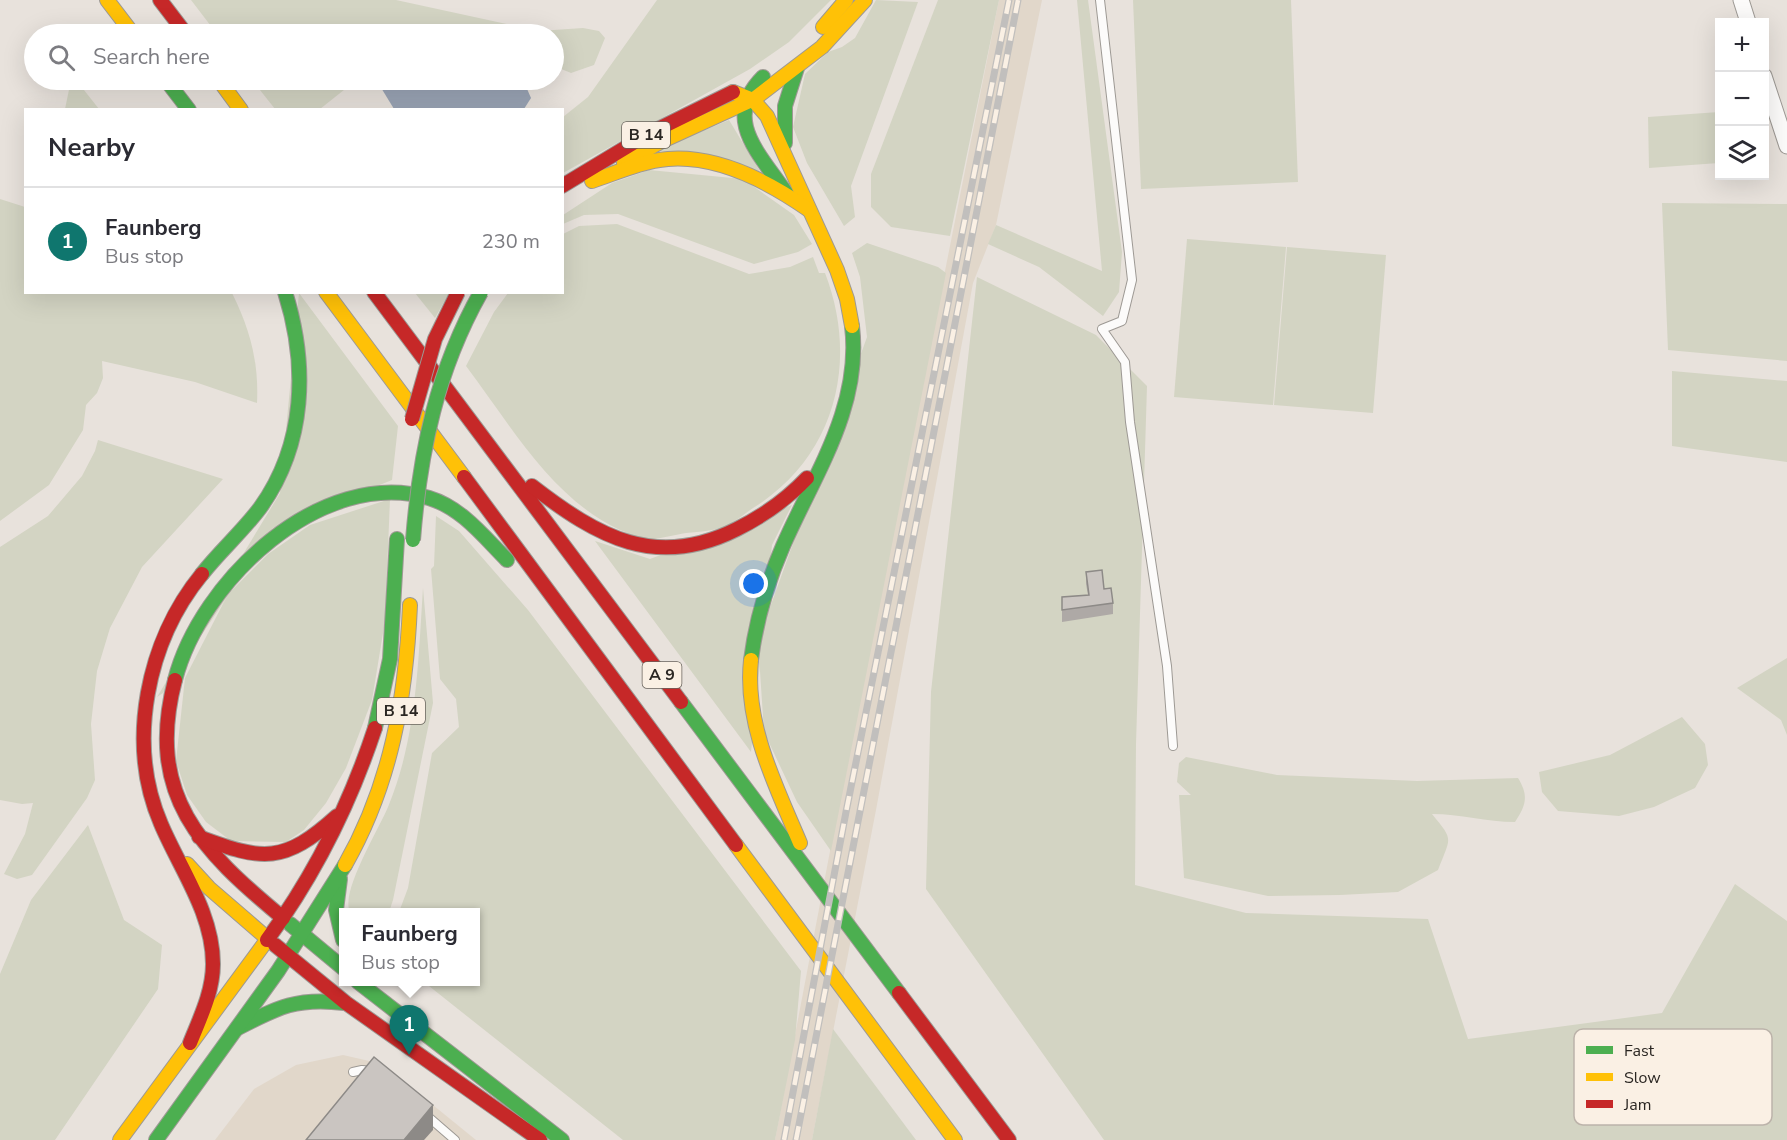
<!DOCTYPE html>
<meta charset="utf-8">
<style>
:root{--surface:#fff;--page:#f2f2f3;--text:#2b2b33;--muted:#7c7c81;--line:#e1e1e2;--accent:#0f766e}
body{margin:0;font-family:"Nunito Sans",sans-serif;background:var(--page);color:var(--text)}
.controls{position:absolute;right:18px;top:18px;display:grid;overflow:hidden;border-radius:0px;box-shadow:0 6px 24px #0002}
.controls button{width:54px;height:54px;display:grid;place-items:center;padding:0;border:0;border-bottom:2px solid var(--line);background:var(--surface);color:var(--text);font:30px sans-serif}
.you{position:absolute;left:754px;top:584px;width:21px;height:21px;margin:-15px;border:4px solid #fff;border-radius:50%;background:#1a73e8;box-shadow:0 0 0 9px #1a73e833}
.badge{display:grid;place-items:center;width:39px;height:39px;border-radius:50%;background:var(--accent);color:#fff;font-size:20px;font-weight:700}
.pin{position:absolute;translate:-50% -50px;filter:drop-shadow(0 2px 3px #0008)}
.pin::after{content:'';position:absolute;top:32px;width:21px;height:18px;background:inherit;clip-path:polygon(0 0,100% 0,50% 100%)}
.popup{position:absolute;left:339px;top:908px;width:141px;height:78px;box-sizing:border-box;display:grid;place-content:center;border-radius:0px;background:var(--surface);filter:drop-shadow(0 2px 4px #0005);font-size:20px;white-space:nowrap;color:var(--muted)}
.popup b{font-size:22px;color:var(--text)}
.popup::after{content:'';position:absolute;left:50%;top:100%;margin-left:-12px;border:12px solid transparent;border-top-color:var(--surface)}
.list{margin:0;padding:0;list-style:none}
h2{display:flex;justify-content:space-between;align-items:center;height:78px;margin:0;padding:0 24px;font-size:26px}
h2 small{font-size:20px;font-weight:400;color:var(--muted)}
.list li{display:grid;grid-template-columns:39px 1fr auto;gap:18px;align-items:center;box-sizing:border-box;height:108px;padding:0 24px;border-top:2px solid var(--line)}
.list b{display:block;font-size:22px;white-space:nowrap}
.list p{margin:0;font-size:20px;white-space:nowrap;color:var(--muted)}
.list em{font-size:20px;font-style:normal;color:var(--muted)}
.icon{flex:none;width:33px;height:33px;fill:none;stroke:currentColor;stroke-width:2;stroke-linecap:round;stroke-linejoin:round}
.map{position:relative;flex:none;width:1787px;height:1140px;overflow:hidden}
.search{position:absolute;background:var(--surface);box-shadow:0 6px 24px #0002;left:24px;top:24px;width:540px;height:66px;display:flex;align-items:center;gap:15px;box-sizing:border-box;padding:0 21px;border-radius:33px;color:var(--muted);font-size:22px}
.panel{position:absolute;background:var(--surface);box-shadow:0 6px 24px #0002;left:24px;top:108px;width:540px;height:186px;border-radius:0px}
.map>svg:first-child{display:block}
.built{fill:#e1d7ca}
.green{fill:#d3d4c3}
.water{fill:#9aa4b5}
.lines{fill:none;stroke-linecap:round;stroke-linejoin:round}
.lane-casing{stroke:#9d9994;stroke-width:10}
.street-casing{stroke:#9d9994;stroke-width:17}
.fast-casing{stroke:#9d9994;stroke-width:16}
.slow-casing{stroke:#9d9994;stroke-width:16}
.jam-casing{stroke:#9d9994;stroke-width:16}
.lane{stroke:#fcfbfa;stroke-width:8}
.street{stroke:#fcfbfa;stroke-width:15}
.fast{stroke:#4caf50;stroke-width:14}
.slow{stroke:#ffc107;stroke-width:14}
.jam{stroke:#c62828;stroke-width:14}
.rail-casing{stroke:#c1bfbd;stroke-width:7}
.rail{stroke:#faf0e4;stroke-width:4.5;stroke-dasharray:14;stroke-linecap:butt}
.fast-bridge-casing{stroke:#9d9994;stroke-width:16;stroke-linecap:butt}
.jam-bridge-casing{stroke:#9d9994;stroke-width:16;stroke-linecap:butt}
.fast-bridge{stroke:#4caf50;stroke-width:14}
.jam-bridge{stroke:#c62828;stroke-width:14}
.wall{fill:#aea9a6}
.shaded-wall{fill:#8d8a87}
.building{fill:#cac5c1;stroke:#8d8a87;stroke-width:1.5}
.labels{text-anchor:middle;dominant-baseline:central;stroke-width:6;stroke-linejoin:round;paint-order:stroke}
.shield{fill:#faf0e4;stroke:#68635c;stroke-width:1.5}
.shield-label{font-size:16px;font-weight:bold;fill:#2a2622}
.key{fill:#faf0e4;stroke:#bcb3aa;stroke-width:1.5}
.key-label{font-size:16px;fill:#2a2622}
</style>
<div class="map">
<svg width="1787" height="1140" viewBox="0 0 1787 1140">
<rect width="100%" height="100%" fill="#e8e2dc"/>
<g class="built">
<path d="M999,0H1042L996,225L973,283L876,810L812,1140H775L843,783Z"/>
<path d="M343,1055L378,1063L391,1071L476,1140H215L254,1089L296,1065Z"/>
</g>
<g class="green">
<path d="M191,0H396L539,31L583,28L599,31L605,38L594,65L571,73L554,66V34C515,34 474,38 435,34C419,33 394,23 380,34H217Z"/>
<path d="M657,0H831L789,42L750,69L563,173V117L588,97Z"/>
<path d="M876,0L918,2L851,186L855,217L844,226L807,163L793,127L805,74L828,52L842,47L855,38Z"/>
<path d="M938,0H999L950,236L891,227L871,207V174Z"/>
<path d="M1077,0H1088L1122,252L1119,292L1103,316L1039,267L988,244L996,225L1102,271Z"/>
<path d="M1133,0H1291L1298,182L1141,189Z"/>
<path d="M71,80H76L99,109H65Z"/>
<path d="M252,80H352L349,86L320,109H275Z"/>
<path d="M1719,112V163L1649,168L1648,117Z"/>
<path d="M729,120L764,178L657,150Z"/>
<path d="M649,170L743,179L794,215L812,244L798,252L754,264L618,214L584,215L563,224V215L612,183Z"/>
<path d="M0,199L25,207L26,292L232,293C250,329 259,362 257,403L195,382L102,361L103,378L97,393L86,405L83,430L49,485L0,521Z"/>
<path d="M1662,203L1787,204V361L1668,350Z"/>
<path d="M617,224L749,274L790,267L813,257L819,273H825C859,361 836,457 753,508C743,515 730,526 718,529C708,531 697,532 686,533C673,535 654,541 641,539C634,538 627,532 620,530C552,499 510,424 466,366L494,312L508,293L562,292L563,234L579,226Z"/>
<path d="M1187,239L1286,247L1273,405L1174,397Z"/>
<path d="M867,243L938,267L946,273L831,851L797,802L764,732L758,641L867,337L860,277L852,253Z"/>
<path d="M1287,247L1386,255L1373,413L1274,405Z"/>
<path d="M977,277L1096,335L1147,386L1136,744L1135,885L1246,913L1428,919L1468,1039L1662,1013L1735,884L1787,921V1140H1104L926,889L931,692Z"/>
<path d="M299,293L398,426L392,480L273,528L163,693L157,697L280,493Z"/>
<path d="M415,293H449L435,318Z"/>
<path d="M1672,371L1787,381V462L1672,446Z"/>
<path d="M98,440L223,479L142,567L110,628L97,671L91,724L95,780L87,798L32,875L17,879L4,874L25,834L33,803L22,804L0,800V547L48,516L82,476L95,451Z"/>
<path d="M390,499L385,621L372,700L346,768L326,803L304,830L286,842L231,841L206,822L187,795L176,761L185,678L228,594L268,554L310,525Z"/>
<path d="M792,505L772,545L751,752L595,541L650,559Z"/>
<path d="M436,516L459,531L528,610L801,971L795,1040L775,1140H623L429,986L412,982H475V912H399L408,888L432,753L459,727L456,699L440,679L431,569L434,566Z"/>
<path d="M423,588L433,703L393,900L389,912H350C340,892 379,829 388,807C417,737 418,663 423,588Z"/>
<path d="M1787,658V735L1781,720L1737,688Z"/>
<path d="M1682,717L1705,744L1708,765L1695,788L1654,807L1619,816L1558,811L1542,792L1539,772L1610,755Z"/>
<path d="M1186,757L1277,775L1417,781L1518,778C1529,796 1526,805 1515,822C1487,822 1460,814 1432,814C1454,841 1451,836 1438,870L1398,892L1340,895L1268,896L1184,878L1179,795H1191L1177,782L1179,763Z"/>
<path d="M88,825L124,920L162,945L158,989L55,1140H0V974L31,900Z"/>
<path d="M833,1029L916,1140H812Z"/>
</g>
<path class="water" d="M380,80H519L524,82L531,98L524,109H394L380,86Z"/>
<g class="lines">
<defs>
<g id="lane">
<path d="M1100,0L1132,280L1122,321L1102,329L1125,362L1130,422L1167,666L1173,746"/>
<path d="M353,1072L362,1070L372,1071"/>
<path d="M425,1114L455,1140"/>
</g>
<g id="street">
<path d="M1741,0L1748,22"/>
<path d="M1764,76L1787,146"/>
</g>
<g id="fast">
<path d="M763,77C721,119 760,154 786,193"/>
<path d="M166,80L189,110"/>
<path d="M785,143V106L797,68"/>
<path d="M202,574C220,551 242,532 260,508C306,444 308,365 285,292"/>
<path d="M751,660C756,620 767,583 783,546C814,475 862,407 852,326"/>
<path d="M175,680C200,582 321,466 429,498C462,508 484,537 507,560"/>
<path d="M681,702L899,993"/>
<path d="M375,728L390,659L397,539"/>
<path d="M340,879L336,910L343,940"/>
<path d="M290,924L343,968"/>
<path d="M358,982L562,1140"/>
<path d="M238,1028C278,1007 298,997 344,1003"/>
<path d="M156,1140L278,971L345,865"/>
</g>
<g id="slow">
<path d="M107,0L133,34"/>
<path d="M823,27L846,0"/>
<path d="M219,80L241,110"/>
<path d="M733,92L753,100L767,116L837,270L847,299L852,326"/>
<path d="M624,163L660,142L754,99L822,47L865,0"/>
<path d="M592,181C616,173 642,161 668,159C718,155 769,182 809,210"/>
<path d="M326,292L464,477"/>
<path d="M751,660C744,724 776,786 800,843"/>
<path d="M736,845L955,1140"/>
<path d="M187,864L209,888L268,939"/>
<path d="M345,865C391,784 406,698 410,605"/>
<path d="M120,1140L267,940"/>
</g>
<g id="jam">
<path d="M160,0L186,34"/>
<path d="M562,186L648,134L733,92"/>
<path d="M374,292L681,702"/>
<path d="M464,477L736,845"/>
<path d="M532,486C598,537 656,570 737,529C763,516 787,499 807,478"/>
<path d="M175,680C145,795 201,850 283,918"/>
<path d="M199,837C263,861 284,864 337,816"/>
<path d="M267,940C314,876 350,804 375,728"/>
<path d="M275,945L346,1003L540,1140"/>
<path d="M899,993L1009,1140"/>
<path d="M190,1043C200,1018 213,992 213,964C213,913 180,869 161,824C126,743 147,641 202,574"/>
</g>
</defs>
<use href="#lane" class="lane-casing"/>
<use href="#street" class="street-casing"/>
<use href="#fast" class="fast-casing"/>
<use href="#slow" class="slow-casing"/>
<use href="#jam" class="jam-casing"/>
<use href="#lane" class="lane"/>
<use href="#street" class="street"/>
<use href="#fast" class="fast"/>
<use href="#slow" class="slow"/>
<use href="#jam" class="jam"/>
<defs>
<g id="rail">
<path d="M784,1140L846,812L1009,0"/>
<path d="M796,1140L1018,0"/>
</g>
</defs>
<use href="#rail" class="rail-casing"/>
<use href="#rail" class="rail"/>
<defs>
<path id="fast-bridge" d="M413,540C420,451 437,370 481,292"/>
<path id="jam-bridge" d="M412,419L435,339L458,292"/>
</defs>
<use href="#fast-bridge" class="fast-bridge-casing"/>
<use href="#jam-bridge" class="jam-bridge-casing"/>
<use href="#fast-bridge" class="fast-bridge"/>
<use href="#jam-bridge" class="jam-bridge"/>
</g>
<path class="wall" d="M1086,572L1104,589L1113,603V614L1062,622V597L1088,595L1086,584Z"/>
<path class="shaded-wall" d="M433,1105V1130L424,1140H404Z"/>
<g class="building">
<path d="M1102,570L1104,589L1111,588L1113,603L1062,610V597L1089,595L1086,572Z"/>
<path d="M374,1057L433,1105L404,1140H306Z"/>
</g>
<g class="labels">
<g class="shield">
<rect x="622" y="122" width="48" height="26" rx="4.5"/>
<rect x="642.5" y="662" width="39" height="26" rx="4.5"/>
<rect x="377" y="698" width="48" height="26" rx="4.5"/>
</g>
<g class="shield-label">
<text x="646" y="135">B 14</text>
<text x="662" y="675">A 9</text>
<text x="401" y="711">B 14</text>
</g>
</g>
<rect x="1574" y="1029" width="198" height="96" rx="9" class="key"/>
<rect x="1586" y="1046" width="27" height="8" fill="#4caf50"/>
<rect x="1586" y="1073" width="27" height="8" fill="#ffc107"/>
<rect x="1586" y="1100" width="27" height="8" fill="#c62828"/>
<g class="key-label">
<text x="1624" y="1056">Fast</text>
<text x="1624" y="1083">Slow</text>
<text x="1624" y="1110">Jam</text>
</g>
</svg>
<div class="controls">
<button>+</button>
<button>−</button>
<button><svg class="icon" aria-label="layers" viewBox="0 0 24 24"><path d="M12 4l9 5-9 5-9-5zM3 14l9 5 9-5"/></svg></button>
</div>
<div class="you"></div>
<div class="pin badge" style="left:409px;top:1055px">1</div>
<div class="popup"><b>Faunberg</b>Bus stop</div>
<div class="search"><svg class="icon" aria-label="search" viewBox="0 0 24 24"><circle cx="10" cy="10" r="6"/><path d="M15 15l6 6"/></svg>Search here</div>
<section class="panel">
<h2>Nearby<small></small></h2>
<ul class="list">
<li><span class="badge">1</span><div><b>Faunberg</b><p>Bus stop</p></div><em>230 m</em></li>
</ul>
</section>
</div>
